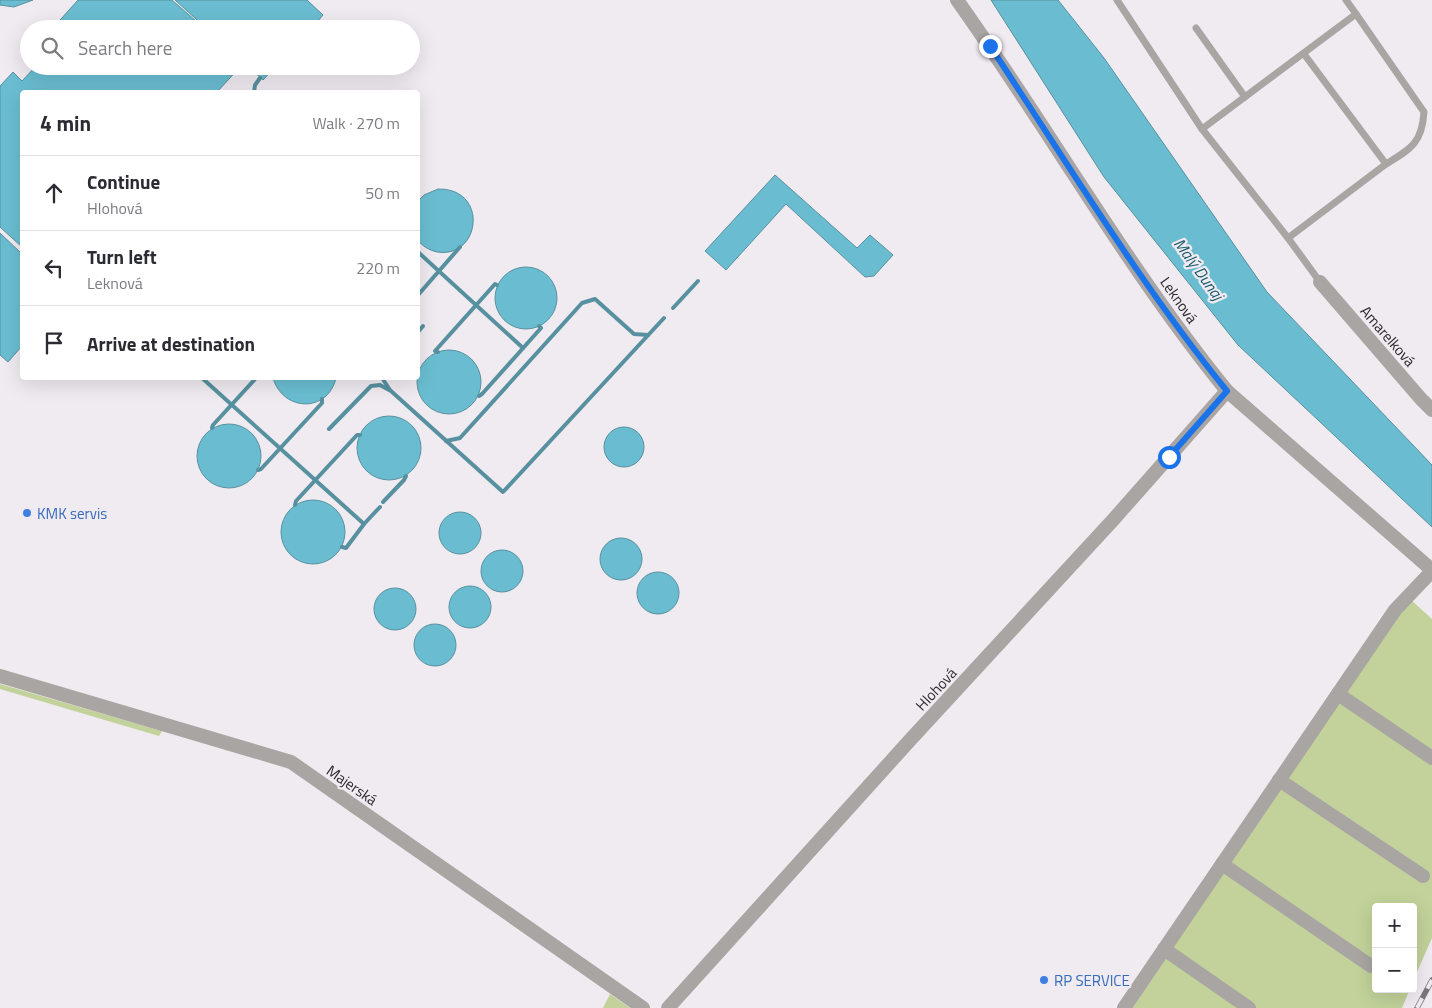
<!DOCTYPE html>
<meta charset="utf-8">
<style>
:root{--surface:#fff;--page:#f7f7f7;--text:#2b2b33;--muted:#7c7c81;--line:#e1e1e2}
body{margin:0;font-family:"Titillium Web",sans-serif;background:var(--page);color:var(--text)}
.controls{position:absolute;right:15px;bottom:15px;display:grid;overflow:hidden;border-radius:5px;box-shadow:0 5px 20px #0002}
.controls button{width:45px;height:45px;display:grid;place-items:center;padding:0;border:0;border-bottom:1px solid var(--line);background:var(--surface);color:var(--text);font:25px sans-serif}
.stop{position:absolute;width:15px;height:15px;margin:-11px;border:4px solid #1a73e8;border-radius:50%;background:#fff}
.stop.end{background:#1a73e8;border-color:#fff;box-shadow:0 1px 5px #0008}
.list{margin:0;padding:0;list-style:none}
h2{display:flex;justify-content:space-between;align-items:center;height:65px;margin:0;padding:0 20px;font-size:21px}
h2 small{font-size:16px;font-weight:400;color:var(--muted)}
.list li{display:grid;grid-template-columns:32px 1fr auto;gap:15px;align-items:center;box-sizing:border-box;height:75px;padding:0 20px;border-top:1px solid var(--line)}
.list b{display:block;font-size:19px;white-space:nowrap}
.list p{margin:0;font-size:16px;white-space:nowrap;color:var(--muted)}
.list em{font-size:16px;font-style:normal;color:var(--muted)}
.icon{flex:none;width:28px;height:28px;fill:none;stroke:currentColor;stroke-width:2;stroke-linecap:round;stroke-linejoin:round}
.map{position:relative;flex:none;width:1432px;height:1008px;overflow:hidden}
.search{position:absolute;background:var(--surface);box-shadow:0 5px 20px #0002;left:20px;top:20px;width:400px;height:55px;display:flex;align-items:center;gap:12px;box-sizing:border-box;padding:0 18px;border-radius:28px;color:var(--muted);font-size:19px}
.panel{position:absolute;background:var(--surface);box-shadow:0 5px 20px #0002;left:20px;top:90px;width:400px;height:290px;border-radius:5px}
.map>svg:first-child{display:block}
.green{fill:#c2d29a}
.water{fill:#6abdd1;stroke:#57919f}
.lines{fill:none;stroke-linecap:round;stroke-linejoin:round}
.stream{stroke:#57919f;stroke-width:4}
.lane{stroke:#a8a5a3;stroke-width:7}
.street{stroke:#a8a5a3;stroke-width:14}
.rail-casing{stroke:#7a777b;stroke-width:5.5}
.rail{stroke:#f0eaf1;stroke-width:4;stroke-dasharray:11;stroke-linecap:butt}
.route{stroke:#1a73e8;stroke-width:6}
.shop-dot{fill:#3f7fe0;stroke:#f0eaf1;stroke-width:2}
.labels{text-anchor:middle;dominant-baseline:central;stroke-width:4.5;stroke-linejoin:round;paint-order:stroke}
.street-label{font-size:15px;fill:#2b292b;stroke:#f0eaf1}
.shop-label{font-size:15px;fill:#366cbe;stroke:#f0eaf1;text-anchor:start}
.water-label{font-size:16px;font-style:italic;fill:#155a69;stroke:#f0eaf1}
</style>
<div class="map">
<svg width="1432" height="1008" viewBox="0 0 1432 1008">
<rect width="100%" height="100%" fill="#f0eaf1"/>
<g class="green">
<path d="M1410,599L1432,619V938L1413,981V907H1376V989H1410L1402,1008H1130Z"/>
<path d="M0,684L162,731L159,736L0,689Z"/>
<path d="M610,994L630,1008H603Z"/>
</g>
<g class="water">
<path d="M0,0H33L14,7L0,5Z"/>
<path d="M78,0H172L205,29H52Z"/>
<path d="M175,0H307L323,15L311,29H207Z"/>
<path d="M991,0H1058L1104,58L1267,292L1432,465V527L1238,345L1104,177Z"/>
<path d="M36,66H241L217,92H22V247L0,227V86L13,72L22,81Z"/>
<path d="M248,66H276L263,80Z"/>
<path d="M775,175L857,248L870,235L893,255L874,276L865,277L786,204L726,270L705,251Z"/>
<path d="M438,189C489,188 481,259 437,252C429,250 422,246 418,240V201L424,195Z"/>
<path d="M0,233L22,254V346L8,362L0,355Z"/>
<circle cx="526" cy="298" r="31"/>
<circle cx="449" cy="382" r="32"/>
<path d="M273,378H336C328,413 283,412 273,378Z"/>
<circle cx="389" cy="448" r="32"/>
<circle cx="229" cy="456" r="32"/>
<circle cx="624" cy="447" r="20"/>
<circle cx="313" cy="532" r="32"/>
<circle cx="460" cy="533" r="21"/>
<circle cx="621" cy="559" r="21"/>
<circle cx="502" cy="571" r="21"/>
<circle cx="658" cy="593" r="21"/>
<circle cx="470" cy="607" r="21"/>
<circle cx="395" cy="609" r="21"/>
<circle cx="435" cy="645" r="21"/>
</g>
<g class="lines">
<g class="stream">
<path d="M254,92L255,85L260,78"/>
<path d="M418,252L523,348"/>
<path d="M418,295L460,247"/>
<path d="M673,308L698,281"/>
<path d="M418,332L423,326"/>
<path d="M438,352L435,351L495,284L497,285"/>
<path d="M202,378L364,524"/>
<path d="M382,378L390,390"/>
<path d="M479,396L482,394L541,328L539,326"/>
<path d="M212,428L213,425L256,378"/>
<path d="M329,429L371,386L380,385L391,391L503,492L664,318"/>
<path d="M446,441L460,438L582,303L595,299L634,334L648,335"/>
<path d="M258,470L261,469L322,403V399"/>
<path d="M383,502L404,480L406,476"/>
<path d="M295,505L296,501L357,435H360"/>
<path d="M342,547L346,548L364,524L380,507"/>
</g>
<g class="lane">
<path d="M1117,0L1202,129"/>
<path d="M1346,0L1356,14"/>
<path d="M1196,28L1245,97"/>
<path d="M1288,238L1386,164L1304,54"/>
<path d="M1320,282L1288,238L1202,129L1356,14L1424,112C1422,143 1411,149 1386,164"/>
</g>
<g class="street">
<path d="M957,0C1049,129 1127,268 1227,391L1432,570"/>
<path d="M1320,282L1421,399L1432,410"/>
<path d="M0,676L291,762L643,1008"/>
<path d="M1338,694L1432,758"/>
<path d="M1279,780L1423,876"/>
<path d="M1222,864L1371,966"/>
<path d="M1164,949L1249,1008"/>
<path d="M668,1008L911,739L1113,520L1227,391"/>
<path d="M1124,1008L1395,610L1432,571"/>
</g>
<defs>
<path id="rail" d="M1417,1008L1432,980"/>
</defs>
<use href="#rail" class="rail-casing"/>
<use href="#rail" class="rail"/>
</g>
<g class="lines">
<path class="route" d="M990,46C1067,162 1139,283 1227,391L1169,457"/>
</g>
<g class="shop-dot">
<circle cx="27" cy="513" r="5"/>
<circle cx="1044" cy="980" r="5"/>
</g>
<g class="labels">
<g class="street-label">
<text transform="translate(1179 300) rotate(55)">Leknová</text>
<text transform="translate(1388 336) rotate(49)">Amarelková</text>
<text transform="translate(936 689) rotate(-47)">Hlohová</text>
<text transform="translate(352 785) rotate(35)">Majerská</text>
</g>
<g class="shop-label">
<text x="37" y="513">KMK servis</text>
<text x="1054" y="980">RP SERVICE</text>
</g>
<g class="water-label">
<text transform="translate(1199 269) rotate(54)">Malý Dunaj</text>
</g>
</g>
</svg>
<div class="controls">
<button>+</button>
<button>−</button>
</div>
<div class="stop" style="left:1169px;top:457px"></div>
<div class="stop end" style="left:990px;top:46px"></div>
<div class="search"><svg class="icon" aria-label="search" viewBox="0 0 24 24"><circle cx="10" cy="10" r="6"/><path d="M15 15l6 6"/></svg>Search here</div>
<section class="panel">
<h2>4 min<small>Walk · 270 m</small></h2>
<ul class="list">
<li><svg class="icon" aria-label="ahead" viewBox="0 0 24 24"><path d="M12 20V5M6 11l6-6 6 6"/></svg><div><b>Continue</b><p>Hlohová</p></div><em>50 m</em></li>
<li><svg class="icon" aria-label="left" viewBox="0 0 24 24"><path d="M17 20v-9H6M10 6l-5 5 5 5"/></svg><div><b>Turn left</b><p>Leknová</p></div><em>220 m</em></li>
<li><svg class="icon" aria-label="arrive" viewBox="0 0 24 24"><path d="M6 21V4h12l-3 4 3 4H6"/></svg><div><b>Arrive at destination</b></div></li>
</ul>
</section>
</div>
